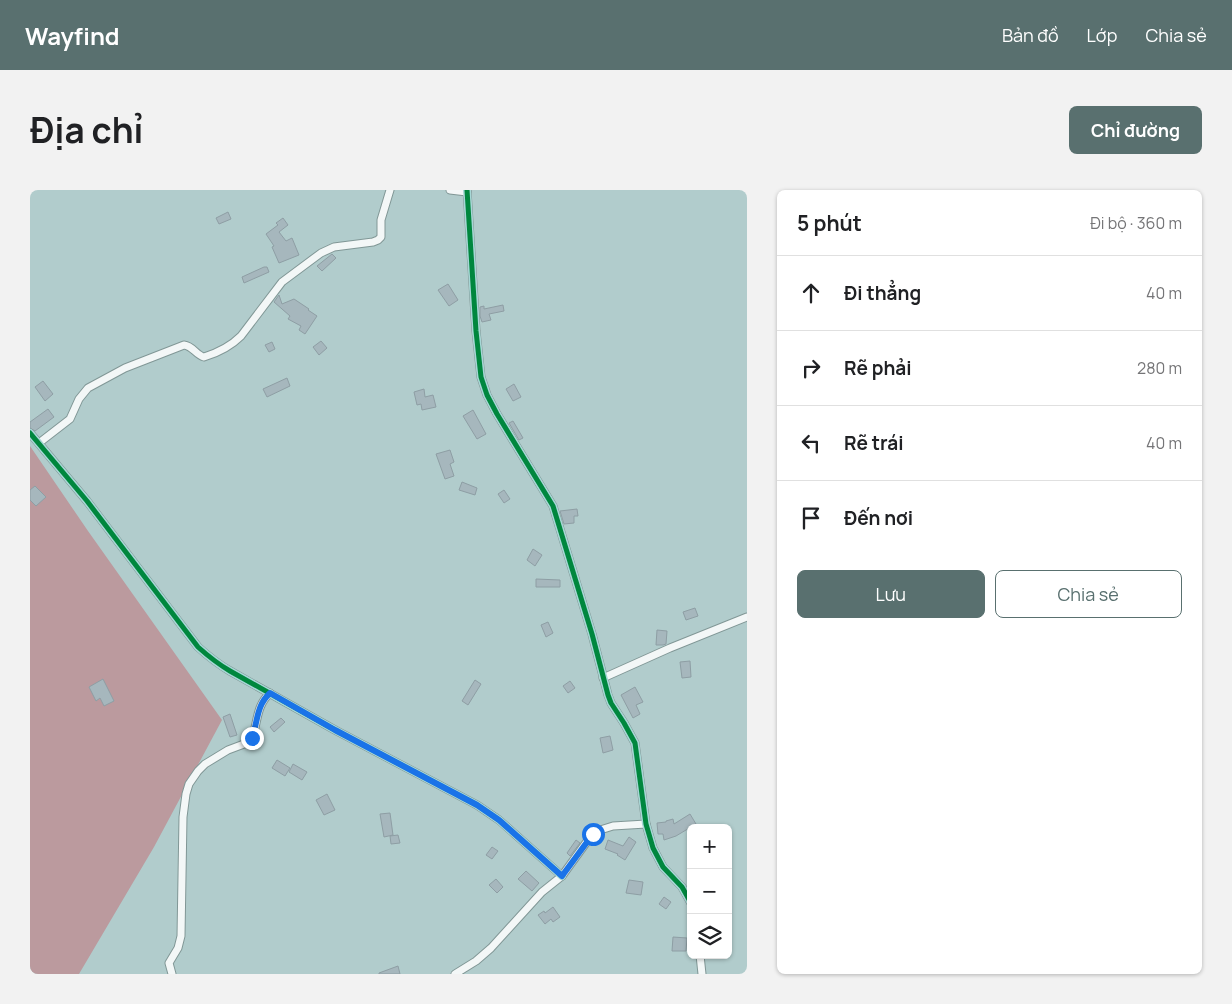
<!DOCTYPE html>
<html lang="vi">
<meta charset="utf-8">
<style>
:root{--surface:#fff;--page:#f2f2f2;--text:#202124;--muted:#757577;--line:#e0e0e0;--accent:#59706f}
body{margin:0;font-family:Manrope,sans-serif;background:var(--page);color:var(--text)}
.controls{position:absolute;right:15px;bottom:15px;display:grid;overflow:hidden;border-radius:8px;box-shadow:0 1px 4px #0004}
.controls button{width:45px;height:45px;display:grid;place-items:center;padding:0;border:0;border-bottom:1px solid var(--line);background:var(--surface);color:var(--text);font:25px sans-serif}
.stop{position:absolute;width:15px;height:15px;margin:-11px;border:4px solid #1a73e8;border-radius:50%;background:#fff}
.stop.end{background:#1a73e8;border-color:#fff;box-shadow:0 1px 5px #0008}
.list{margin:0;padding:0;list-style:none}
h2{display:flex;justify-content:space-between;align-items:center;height:65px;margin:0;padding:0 20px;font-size:21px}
h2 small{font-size:16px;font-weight:400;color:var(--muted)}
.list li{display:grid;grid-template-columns:32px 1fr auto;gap:15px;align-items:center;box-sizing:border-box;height:75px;padding:0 20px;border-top:1px solid var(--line)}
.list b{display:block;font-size:19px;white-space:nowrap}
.list em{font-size:16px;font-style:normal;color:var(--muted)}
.actions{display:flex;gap:10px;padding:15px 20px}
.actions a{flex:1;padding:11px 0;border:1px solid var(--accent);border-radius:8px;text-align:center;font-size:18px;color:var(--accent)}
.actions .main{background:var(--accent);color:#fff}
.icon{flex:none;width:28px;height:28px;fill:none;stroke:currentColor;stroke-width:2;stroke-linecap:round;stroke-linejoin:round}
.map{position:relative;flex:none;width:717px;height:784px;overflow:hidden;border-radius:8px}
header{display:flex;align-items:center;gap:30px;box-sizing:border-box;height:70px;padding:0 25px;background:var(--accent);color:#fff}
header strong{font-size:24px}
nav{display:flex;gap:28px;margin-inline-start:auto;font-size:18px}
.intro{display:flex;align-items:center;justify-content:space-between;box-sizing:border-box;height:120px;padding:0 30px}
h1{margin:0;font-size:35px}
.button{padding:12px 22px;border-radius:8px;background:var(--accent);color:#fff;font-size:18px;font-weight:700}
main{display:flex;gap:30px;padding:0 30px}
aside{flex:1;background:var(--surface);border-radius:8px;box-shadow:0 1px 4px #0004}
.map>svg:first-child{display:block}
.forest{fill:#bb9a9e}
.building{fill:#a6b7bd;stroke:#8e9ea4}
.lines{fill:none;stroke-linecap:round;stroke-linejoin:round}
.street-casing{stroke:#819796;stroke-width:9}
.street{stroke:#f3f7f7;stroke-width:7}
.cycleway-casing{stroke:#a6d7d6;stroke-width:8}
.cycleway{stroke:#00873e;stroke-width:5}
.route{stroke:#1a73e8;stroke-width:6}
</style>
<header>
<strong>Wayfind</strong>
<nav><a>Bản đồ</a><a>Lớp</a><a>Chia sẻ</a></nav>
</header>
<div class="intro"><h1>Địa chỉ</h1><a class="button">Chỉ đường</a></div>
<main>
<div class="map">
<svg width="717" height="784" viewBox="0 0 717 784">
<rect width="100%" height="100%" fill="#b1cccc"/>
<path class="forest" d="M0,256L58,341L192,530L124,657L49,784H0Z"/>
<g class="building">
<path d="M198,22L201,29L189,34L186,28Z"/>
<path d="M253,28L258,35L249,42L256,51L262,48L269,65L249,73L242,57L244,56L236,44L248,35L246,33Z"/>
<path d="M302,64L306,68L292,81L287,76Z"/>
<path d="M234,77H237L239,82L214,93L212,87Z"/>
<path d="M418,94L428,110L419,116L408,100Z"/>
<path d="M249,105L252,114L264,109L279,119L278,120L287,126L275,144L269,140L271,136L258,129L260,126L244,112Z"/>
<path d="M473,115L474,121L459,124L461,130L452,132L450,126V117L454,116V119Z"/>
<path d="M291,151L297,158L289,165L283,157Z"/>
<path d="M242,152L245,159L239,162L235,155Z"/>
<path d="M257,188L260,196L237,207L233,199Z"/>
<path d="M13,191L23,204L15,211L5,197Z"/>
<path d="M484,194L491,207L483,211L476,199Z"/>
<path d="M394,199L395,207L403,205L406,217L392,220L391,214L387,215L384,202Z"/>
<path d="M18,219L24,227L5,241L0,238V232Z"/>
<path d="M443,220L456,244L447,249L433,226Z"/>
<path d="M483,231L493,248L489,250L479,233Z"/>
<path d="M420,260L424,272L420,274L424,286L415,289L406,264Z"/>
<path d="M432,292L447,298L445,305L429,300Z"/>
<path d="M5,296L16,307L6,316L0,310V300Z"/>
<path d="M474,300L480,309L474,313L468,304Z"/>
<path d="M547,319L548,326H544V333L534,334L530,321Z"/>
<path d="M503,359L512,365L505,376L497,370Z"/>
<path d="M506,389L530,390V397H506Z"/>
<path d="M665,418L668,426L656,430L653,422Z"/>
<path d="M518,432L523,443L516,447L511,435Z"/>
<path d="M627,440L637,441L636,454L633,455H626Z"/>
<path d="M660,471L661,487L652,488L650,472Z"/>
<path d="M73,489L84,511L74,516L70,508L66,511L59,497Z"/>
<path d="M445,490L451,494L438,515L432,511Z"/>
<path d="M540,491L545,498L538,503L533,496Z"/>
<path d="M605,497L613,512L606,515L610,524L603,528L591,505Z"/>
<path d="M200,524L207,545L200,547L193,527Z"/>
<path d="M251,528L255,532L244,542L240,537Z"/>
<path d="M580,546L583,560L573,563L570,548Z"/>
<path d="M247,570L260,578L255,586L242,578Z"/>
<path d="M263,574L277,582L272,590L259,582Z"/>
<path d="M297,604L305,620L294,625L286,610Z"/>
<path d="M360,623L363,645L354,647L350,624Z"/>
<path d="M660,624L666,634L646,646L634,650L633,644H628L627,633L636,632V631L643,629L644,634Z"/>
<path d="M368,645L370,653L361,654L360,646Z"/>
<path d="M599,647L606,652L595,670L587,665L588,664L575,659L578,650L593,656Z"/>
<path d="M546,650L550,653L540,666L537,663Z"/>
<path d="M462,657L468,661L462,669L456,665Z"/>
<path d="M496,681L509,693L502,701L488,689Z"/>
<path d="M466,689L473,697L467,703L459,695Z"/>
<path d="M599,690L613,692L611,705L596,703Z"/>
<path d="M634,707L641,712L636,719L629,714Z"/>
<path d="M523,717L530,727L523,732L521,729L515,734L508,725L514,721L515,723Z"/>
<path d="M643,747L657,748L656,761H642Z"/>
<path d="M368,776L370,784H349V783Z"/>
</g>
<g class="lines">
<defs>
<g id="street">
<path d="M420,0L437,2"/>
<path d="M437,0L446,141L451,187L457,205L467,224L523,316L562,444L578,505L581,513L594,533L605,553L616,634L623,658L633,677L652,697L661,713"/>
<path d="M0,243L57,311L168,457C178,466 188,474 200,481L305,540L447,615L469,630L532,686"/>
<path d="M9,253L40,229L49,209L58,198L95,178L154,155C163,156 166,165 174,167C187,163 201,156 211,146L252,92L291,63L304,57L343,52L348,50L351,47V30L360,0"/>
<path d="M573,488L640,458L717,427"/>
<path d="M670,765L672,784"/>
<path d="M142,784L139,773L148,758L151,746L153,627L156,604L159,594L168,581L175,574L198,560L214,554L222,549C228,531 226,516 240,503"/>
<path d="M425,784L446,771L461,758L512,702L532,686L561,646L567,641L583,636L616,634"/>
</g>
</defs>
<use href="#street" class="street-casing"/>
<use href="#street" class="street"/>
<defs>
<g id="cycleway">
<path d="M437,0L446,141L451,187L457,205L467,224L523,316L562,444L578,505L581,513L594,533L605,553L616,634L623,658L633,677L652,697L661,713"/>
<path d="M0,243L57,311L168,457C178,466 188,474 200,481L305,540L447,615L469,630L532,686"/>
</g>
</defs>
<use href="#cycleway" class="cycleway-casing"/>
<use href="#cycleway" class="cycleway"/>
</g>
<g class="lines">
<path class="route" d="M222,548C228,531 226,516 240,503L305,540L447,615L469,630L532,686L563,644"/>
</g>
</svg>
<div class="controls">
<button>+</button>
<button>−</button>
<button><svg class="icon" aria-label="layers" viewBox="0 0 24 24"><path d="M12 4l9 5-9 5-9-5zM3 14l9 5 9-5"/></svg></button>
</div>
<div class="stop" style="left:563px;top:644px"></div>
<div class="stop end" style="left:222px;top:548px"></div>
</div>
<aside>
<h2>5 phút<small>Đi bộ · 360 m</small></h2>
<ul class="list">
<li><svg class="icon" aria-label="ahead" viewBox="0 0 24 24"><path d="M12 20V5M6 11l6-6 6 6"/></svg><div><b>Đi thẳng</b></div><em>40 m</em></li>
<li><svg class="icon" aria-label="right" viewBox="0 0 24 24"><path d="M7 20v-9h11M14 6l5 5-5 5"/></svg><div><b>Rẽ phải</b></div><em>280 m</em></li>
<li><svg class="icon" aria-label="left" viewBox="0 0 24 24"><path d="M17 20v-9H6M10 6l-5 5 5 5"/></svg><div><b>Rẽ trái</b></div><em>40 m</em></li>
<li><svg class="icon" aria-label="arrive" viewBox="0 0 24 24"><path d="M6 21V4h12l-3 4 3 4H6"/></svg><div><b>Đến nơi</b></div></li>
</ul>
<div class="actions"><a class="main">Lưu</a><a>Chia sẻ</a></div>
</aside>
</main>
